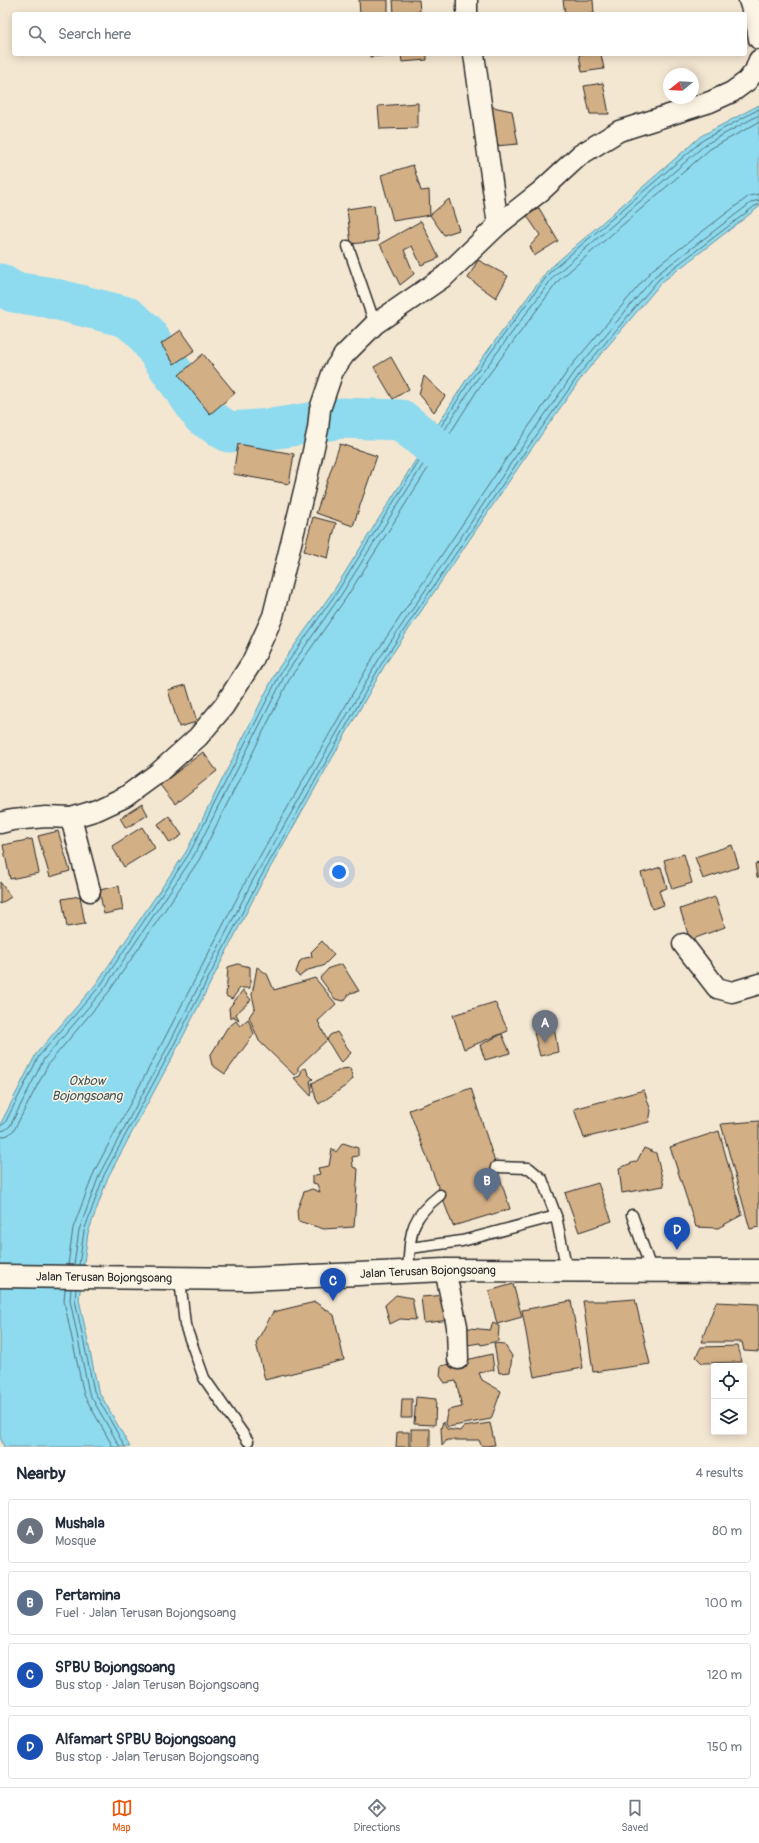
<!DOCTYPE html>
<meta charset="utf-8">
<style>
:root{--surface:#fff;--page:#f2f2f3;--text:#1f2937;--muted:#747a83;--line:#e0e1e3;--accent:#ea580c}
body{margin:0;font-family:Pangolin,sans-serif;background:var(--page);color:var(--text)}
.controls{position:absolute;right:12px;bottom:12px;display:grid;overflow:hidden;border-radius:4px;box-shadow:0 2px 10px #0003}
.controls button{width:36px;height:36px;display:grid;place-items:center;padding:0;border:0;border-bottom:1px solid var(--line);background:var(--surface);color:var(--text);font:20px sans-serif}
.compass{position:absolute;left:663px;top:68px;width:36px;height:36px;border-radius:50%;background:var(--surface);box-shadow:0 2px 10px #0003;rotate:252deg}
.you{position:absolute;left:339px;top:872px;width:14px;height:14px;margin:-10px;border:3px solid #fff;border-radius:50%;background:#1a73e8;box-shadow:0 0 0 6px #1a73e833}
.badge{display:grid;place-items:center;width:26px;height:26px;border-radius:50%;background:var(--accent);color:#fff;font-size:13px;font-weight:700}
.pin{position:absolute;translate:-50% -33px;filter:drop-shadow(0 1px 2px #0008)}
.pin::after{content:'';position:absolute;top:21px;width:14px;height:12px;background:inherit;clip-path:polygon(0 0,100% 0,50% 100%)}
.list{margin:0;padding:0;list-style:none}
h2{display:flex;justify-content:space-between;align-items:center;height:52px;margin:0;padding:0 16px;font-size:17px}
h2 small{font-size:13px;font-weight:400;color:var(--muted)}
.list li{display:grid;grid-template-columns:26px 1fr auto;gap:12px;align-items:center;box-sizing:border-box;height:64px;margin:0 8px 8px;padding:0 8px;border:1px solid var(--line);border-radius:4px}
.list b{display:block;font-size:15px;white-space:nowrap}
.list p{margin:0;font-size:13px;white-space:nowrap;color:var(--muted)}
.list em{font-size:13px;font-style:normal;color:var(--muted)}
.icon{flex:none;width:22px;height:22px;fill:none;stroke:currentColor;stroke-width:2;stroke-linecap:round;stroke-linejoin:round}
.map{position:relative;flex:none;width:759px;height:1447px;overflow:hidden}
.search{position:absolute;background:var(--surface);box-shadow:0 2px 10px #0003;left:12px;right:12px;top:12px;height:44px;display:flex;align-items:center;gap:10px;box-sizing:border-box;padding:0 14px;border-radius:4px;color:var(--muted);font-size:15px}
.sheet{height:340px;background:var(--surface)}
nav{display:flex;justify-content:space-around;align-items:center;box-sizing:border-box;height:56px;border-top:1px solid var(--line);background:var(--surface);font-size:11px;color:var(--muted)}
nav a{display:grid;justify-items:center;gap:2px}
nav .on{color:var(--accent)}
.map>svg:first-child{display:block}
.water{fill:#8edaee;stroke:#6694a0}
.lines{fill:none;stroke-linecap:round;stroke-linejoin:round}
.shore{stroke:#537179;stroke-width:1}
.river{stroke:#8edaee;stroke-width:41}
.building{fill:#d3af85;stroke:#2b2b2b}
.service-casing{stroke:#2b2b2b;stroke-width:13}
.minor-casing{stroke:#2b2b2b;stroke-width:23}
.primary-casing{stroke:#2b2b2b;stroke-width:25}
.service{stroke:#fcf5e5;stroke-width:10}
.minor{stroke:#fcf5e5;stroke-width:20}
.primary{stroke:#fcf5e5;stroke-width:22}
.labels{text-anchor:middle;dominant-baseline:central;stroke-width:3;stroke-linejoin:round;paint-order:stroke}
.street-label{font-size:12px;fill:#2b2b2b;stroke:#fcf5e5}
.water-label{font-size:13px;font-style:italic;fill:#44575c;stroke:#fcf5e5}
</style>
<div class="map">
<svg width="759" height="1447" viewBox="0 0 759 1447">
<rect width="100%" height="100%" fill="#f4e7d2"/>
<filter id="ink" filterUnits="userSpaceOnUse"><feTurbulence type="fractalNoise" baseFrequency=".025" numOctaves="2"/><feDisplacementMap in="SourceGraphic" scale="8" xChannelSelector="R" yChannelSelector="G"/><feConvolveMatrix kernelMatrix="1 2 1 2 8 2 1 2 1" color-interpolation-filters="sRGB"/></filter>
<g filter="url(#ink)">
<path class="water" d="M759,105V207L662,282L584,374L520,465L386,663L261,884L173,1056L108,1177L88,1233L79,1299L98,1390L130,1447H4L0,1437V1125L36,1054L96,984L186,852L277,670L334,590L466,380L548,270L701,136Z"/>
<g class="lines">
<g class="shore">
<path d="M0,1126L5,1123L39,1056L100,986L189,854L281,672L337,592L469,382L550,272L703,140L759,109"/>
<path d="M0,1131L5,1130L10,1126L44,1059L104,989L193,857L285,675L341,595L473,385L554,276L706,144L759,115"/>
<path d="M0,1137L8,1135L14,1130L49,1063L108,993L199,860L290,678L346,598L478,389L559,280L710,149L759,122"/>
<path d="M68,1265L73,1228L95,1170L159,1049L248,877L374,656L508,456L572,365L652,270L749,196L759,194"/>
<path d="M74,1265L79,1230L100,1173L165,1052L253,880L379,659L513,460L577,369L655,276L752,202L759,200"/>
<path d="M79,1265L84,1231L104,1175L169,1054L258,882L383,661L517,463L581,372L659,279L755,206L759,205"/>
<path d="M65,1289L64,1301L84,1395L113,1447"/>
<path d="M71,1289L70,1300L89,1393L120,1447"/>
<path d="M76,1289L75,1300L94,1391L125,1447"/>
</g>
<path class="river" d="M0,284L13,292L47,297L127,317L144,331L203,416L229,432L271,429L342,418L401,420L461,469"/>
</g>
<g class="building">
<path d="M359,0H388V14H360Z"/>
<path d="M393,0H419L420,12L394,14Z"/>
<path d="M563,0H593L594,14H565Z"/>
<path d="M370,54H427V60L402,62L401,54L370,57Z"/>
<path d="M579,54H601L604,69L582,72Z"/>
<path d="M603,83L609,114H590L584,86Z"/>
<path d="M418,103V128L380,129L378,106Z"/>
<path d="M488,106L512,111L518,144L495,146Z"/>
<path d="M413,165L421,191L429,190L430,215L393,221L381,175Z"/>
<path d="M449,199L459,230L444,235L430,215Z"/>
<path d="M374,205L378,241L351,244L347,209Z"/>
<path d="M539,208L558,241L534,256L530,246L540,235L527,216Z"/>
<path d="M421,221L439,258L421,265L412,246L404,250L414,274L400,285L380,244Z"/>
<path d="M478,260L508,276L496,298L468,278Z"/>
<path d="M181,330L195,350L174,364L161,344Z"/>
<path d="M203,354L235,393L210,414L179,375Z"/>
<path d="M391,357L409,389L393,399L374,367Z"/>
<path d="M424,376L445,396L434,412L419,394Z"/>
<path d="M238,444L294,454L289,484L233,474Z"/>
<path d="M340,444L377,456L353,526L316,513Z"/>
<path d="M313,517L336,523L328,558L304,551Z"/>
<path d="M186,685L197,722L179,727L168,690Z"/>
<path d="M203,752L217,771L175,804L160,785Z"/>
<path d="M142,804L148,815L126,828L120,818Z"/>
<path d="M169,816L182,835L170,843L158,824Z"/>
<path d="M142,827L155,848L124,867L112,846Z"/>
<path d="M58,831L70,871L50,877L38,836Z"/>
<path d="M32,839L39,873L10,879L3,845Z"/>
<path d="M732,845L739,867L703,879L695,857Z"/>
<path d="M684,854L692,883L672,889L664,860Z"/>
<path d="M759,863V877H757L755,864Z"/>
<path d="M661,867L667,888L659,891L664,905L652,909L641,873Z"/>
<path d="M0,882L11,897L0,904Z"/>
<path d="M119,886L123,910L104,914L99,890Z"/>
<path d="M80,896L85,924L67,927L62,899Z"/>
<path d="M715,897L725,927L690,940L680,909Z"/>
<path d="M322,941L334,955L323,966L308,970L299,977L296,972L300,961L305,958L312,957L311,952Z"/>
<path d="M238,964L250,967V988H240L232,999L226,996L228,967Z"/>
<path d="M342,964L359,991L350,993L344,1001L335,999L320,978L329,968Z"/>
<path d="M257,967L267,974L274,990L315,978L336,1004L318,1021L327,1040L298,1067V1073L294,1075L259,1041L249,1017L255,1008L252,995Z"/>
<path d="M243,990L251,1000L236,1014L239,1020L234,1017L230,1019L229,1008Z"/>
<path d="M495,1002L508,1031L464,1049L453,1015Z"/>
<path d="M248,1019L254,1034L225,1074L212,1065L210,1056L227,1028L236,1021L240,1026Z"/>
<path d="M554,1027L558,1052L540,1056L534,1033Z"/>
<path d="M337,1032L351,1053L341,1063L327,1040L330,1035Z"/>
<path d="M502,1034L510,1053L485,1060L480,1045Z"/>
<path d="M306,1068L308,1074L313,1079L310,1081L312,1092L311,1096L294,1078L300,1076L302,1069Z"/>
<path d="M350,1068L353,1079L344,1087L319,1104L316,1099L312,1083L342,1069Z"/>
<path d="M471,1088L510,1209L453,1226L409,1110Z"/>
<path d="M644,1090L651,1111L649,1122L584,1138L574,1109Z"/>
<path d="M759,1121V1227L750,1229L721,1124Z"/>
<path d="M719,1131L742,1215L718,1228L696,1227L670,1147Z"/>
<path d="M343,1143L358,1148V1156L352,1157L353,1167L358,1169L354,1227L324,1229L298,1221L297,1210L304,1192L312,1189L320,1192L317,1184L312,1183V1176L320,1174L318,1168L329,1166L332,1149L336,1152Z"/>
<path d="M644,1148L656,1153L664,1186L622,1193L619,1168L637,1161Z"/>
<path d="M598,1183L612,1221L579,1232L565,1193Z"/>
<path d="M513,1284L522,1317L497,1324L489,1291Z"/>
<path d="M396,1295L412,1298L416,1320L400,1319L390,1324L385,1305Z"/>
<path d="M447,1295L450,1320L424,1323L421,1297Z"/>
<path d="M635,1299L650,1364L593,1372L583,1301H609Z"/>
<path d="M571,1301L583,1368L534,1377L522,1310Z"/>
<path d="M315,1302L334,1315L344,1360L265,1380L256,1343L273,1312Z"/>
<path d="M716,1302L759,1304V1352L744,1351L742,1342H701Z"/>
<path d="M493,1323L499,1326L498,1341L481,1345L480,1343L461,1346L459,1331L469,1328L490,1330Z"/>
<path d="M494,1343L504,1344L512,1356L510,1372L499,1373Z"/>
<path d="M738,1346L742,1362L702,1363L696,1357L701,1347Z"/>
<path d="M492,1354L494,1370L479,1373L482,1380L501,1391L491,1419L448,1427L445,1422L448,1410L462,1407L456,1381L445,1383L440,1376L441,1366Z"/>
<path d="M416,1397L436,1399L435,1425L414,1424Z"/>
<path d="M402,1399H412V1418H401Z"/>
<path d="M443,1422L447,1429L460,1431L463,1427L490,1423L495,1445L485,1446L481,1445L479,1440H447L442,1446L441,1428Z"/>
<rect x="411" y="1429" width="19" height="18"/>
<path d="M397,1432H409V1447H396Z"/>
</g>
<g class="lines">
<defs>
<g id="service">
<path d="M348,246L375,324"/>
<path d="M496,1167L529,1168L542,1179L556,1216L567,1271"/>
<path d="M632,1215L652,1272"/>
<path d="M410,1248L462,1241L556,1216"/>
<path d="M408,1271C411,1233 408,1220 440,1195"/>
<path d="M180,1279L185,1325L204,1378L248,1441"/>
</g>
<g id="minor">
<path d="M467,0V14"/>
<path d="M749,0L756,21L759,39"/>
<path d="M474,54L498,225"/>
<path d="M71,818L90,891"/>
<path d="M0,823L12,820L46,817L71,818L97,810L125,797L158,773L198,737L224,706L252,662L273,616L305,487L318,429L320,409L333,371L344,355L375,324L445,276L498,225L541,191L580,155L619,131L710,102L732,92L747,81L755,71L759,60"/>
<path d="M683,944L717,988L732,992L759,984"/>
<path d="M445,1270L457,1326L458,1359"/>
</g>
<g id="primary">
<path id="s1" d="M0,1276L249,1279L445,1270L759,1271"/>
</g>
</defs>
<use href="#service" class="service-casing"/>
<use href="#minor" class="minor-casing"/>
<use href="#primary" class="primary-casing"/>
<use href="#service" class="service"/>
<use href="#minor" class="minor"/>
<use href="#primary" class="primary"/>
</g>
</g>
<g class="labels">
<g class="street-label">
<text stroke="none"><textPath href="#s1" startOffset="428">Jalan Terusan Bojongsoang</textPath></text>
<text stroke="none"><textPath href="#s1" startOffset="104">Jalan Terusan Bojongsoang</textPath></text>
</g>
<g class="water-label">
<text x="87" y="1081">Oxbow<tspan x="87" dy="15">Bojongsoang</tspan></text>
</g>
</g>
</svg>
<div class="controls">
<button><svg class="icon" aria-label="locate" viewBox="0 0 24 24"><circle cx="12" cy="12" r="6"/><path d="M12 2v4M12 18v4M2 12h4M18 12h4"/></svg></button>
<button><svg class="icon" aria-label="layers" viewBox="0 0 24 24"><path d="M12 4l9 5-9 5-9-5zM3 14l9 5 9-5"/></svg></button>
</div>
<svg class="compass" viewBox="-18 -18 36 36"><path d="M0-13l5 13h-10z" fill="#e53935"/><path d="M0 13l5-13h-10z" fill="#747a83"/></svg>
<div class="you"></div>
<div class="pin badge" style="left:545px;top:1043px;background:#6b7280">A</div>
<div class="pin badge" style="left:487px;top:1201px;background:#5c6f8a">B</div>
<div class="pin badge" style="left:333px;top:1301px;background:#1a4fb4">C</div>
<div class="pin badge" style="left:677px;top:1250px;background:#1a4fb4">D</div>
<div class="search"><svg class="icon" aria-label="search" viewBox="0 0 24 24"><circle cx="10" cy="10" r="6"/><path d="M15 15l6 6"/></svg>Search here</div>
</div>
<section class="sheet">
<h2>Nearby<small>4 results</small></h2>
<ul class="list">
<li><span class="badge" style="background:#6b7280">A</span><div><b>Mushala</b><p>Mosque</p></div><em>80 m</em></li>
<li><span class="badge" style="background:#5c6f8a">B</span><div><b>Pertamina</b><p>Fuel · Jalan Terusan Bojongsoang</p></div><em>100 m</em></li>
<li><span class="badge" style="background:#1a4fb4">C</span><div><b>SPBU Bojongsoang</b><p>Bus stop · Jalan Terusan Bojongsoang</p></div><em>120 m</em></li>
<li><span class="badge" style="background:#1a4fb4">D</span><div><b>Alfamart SPBU Bojongsoang</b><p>Bus stop · Jalan Terusan Bojongsoang</p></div><em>150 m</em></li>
</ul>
</section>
<nav>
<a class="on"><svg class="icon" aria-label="map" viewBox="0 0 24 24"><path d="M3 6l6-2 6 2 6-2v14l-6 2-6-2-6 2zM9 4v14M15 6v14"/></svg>Map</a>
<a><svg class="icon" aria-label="directions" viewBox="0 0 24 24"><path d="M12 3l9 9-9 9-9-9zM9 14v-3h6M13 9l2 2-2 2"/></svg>Directions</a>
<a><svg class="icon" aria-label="saved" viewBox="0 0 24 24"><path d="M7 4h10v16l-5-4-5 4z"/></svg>Saved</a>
</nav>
